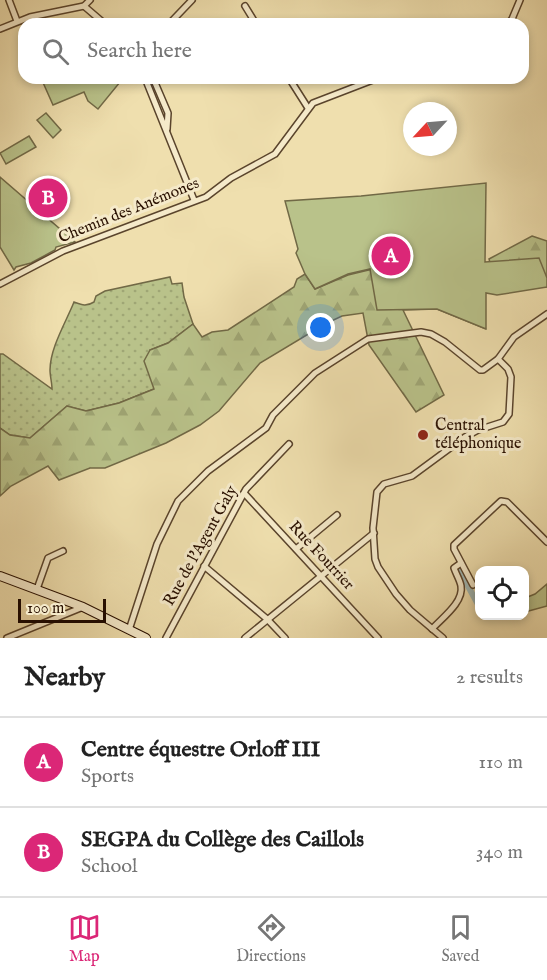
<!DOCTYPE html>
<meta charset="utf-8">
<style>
:root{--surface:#fff;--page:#f6f6f6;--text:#222;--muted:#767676;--line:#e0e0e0;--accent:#db2777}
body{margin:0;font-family:"IM FELL English",serif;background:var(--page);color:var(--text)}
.controls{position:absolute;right:18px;bottom:18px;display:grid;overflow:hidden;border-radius:12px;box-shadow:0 3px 9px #0003}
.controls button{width:54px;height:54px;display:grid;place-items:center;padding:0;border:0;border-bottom:2px solid var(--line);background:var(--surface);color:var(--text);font:30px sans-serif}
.compass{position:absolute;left:403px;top:102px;width:54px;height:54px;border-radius:50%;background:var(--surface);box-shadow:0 3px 9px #0003;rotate:244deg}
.scale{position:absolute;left:18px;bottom:15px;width:88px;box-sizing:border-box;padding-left:6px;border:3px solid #291001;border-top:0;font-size:16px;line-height:21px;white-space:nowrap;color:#291001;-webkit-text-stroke:4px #f5eaca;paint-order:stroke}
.you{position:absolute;left:321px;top:328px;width:21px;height:21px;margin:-15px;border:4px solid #fff;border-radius:50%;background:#1a73e8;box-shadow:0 0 0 9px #1a73e833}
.badge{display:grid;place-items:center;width:39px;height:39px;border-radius:50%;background:var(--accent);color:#fff;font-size:20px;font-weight:700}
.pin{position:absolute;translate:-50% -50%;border:3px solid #fff;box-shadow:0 2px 6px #0006}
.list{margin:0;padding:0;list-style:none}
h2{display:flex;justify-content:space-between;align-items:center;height:78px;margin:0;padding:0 24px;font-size:26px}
h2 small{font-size:20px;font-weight:400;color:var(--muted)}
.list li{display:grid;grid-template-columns:39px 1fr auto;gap:18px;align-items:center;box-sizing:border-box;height:90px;padding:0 24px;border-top:2px solid var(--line)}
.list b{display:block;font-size:22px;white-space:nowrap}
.list p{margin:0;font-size:20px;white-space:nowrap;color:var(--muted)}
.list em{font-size:20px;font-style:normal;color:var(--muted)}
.icon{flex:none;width:33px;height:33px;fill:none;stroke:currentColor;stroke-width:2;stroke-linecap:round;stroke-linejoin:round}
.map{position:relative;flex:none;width:547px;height:638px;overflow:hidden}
.search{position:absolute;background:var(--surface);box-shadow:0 3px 9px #0003;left:18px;right:18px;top:18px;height:66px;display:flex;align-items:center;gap:15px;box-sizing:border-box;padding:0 21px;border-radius:18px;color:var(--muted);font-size:22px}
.sheet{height:258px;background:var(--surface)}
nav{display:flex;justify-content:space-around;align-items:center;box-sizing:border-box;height:84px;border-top:2px solid var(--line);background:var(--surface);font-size:16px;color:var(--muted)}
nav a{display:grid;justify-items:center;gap:3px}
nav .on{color:var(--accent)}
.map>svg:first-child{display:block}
.grass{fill:url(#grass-dots);stroke:#716946;stroke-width:1.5}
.forest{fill:url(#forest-firs);stroke:#716946;stroke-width:1.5}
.pitch{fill:#b9c28a;stroke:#716946;stroke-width:1.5}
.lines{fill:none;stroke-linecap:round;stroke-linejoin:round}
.canal{stroke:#a0b9b7;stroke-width:6}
.street-casing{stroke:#5a442c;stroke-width:8}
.secondary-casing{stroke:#291001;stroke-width:10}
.street{stroke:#f5eaca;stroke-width:5}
.secondary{stroke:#f5eaca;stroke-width:8}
.poi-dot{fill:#8f2418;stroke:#f5eaca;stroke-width:2}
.labels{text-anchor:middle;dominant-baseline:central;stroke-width:6;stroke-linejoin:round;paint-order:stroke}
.street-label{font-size:16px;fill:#291001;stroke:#f5eaca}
.poi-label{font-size:16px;fill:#291001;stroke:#f5eaca;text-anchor:start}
</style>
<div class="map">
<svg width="547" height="638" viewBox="0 0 547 638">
<defs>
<pattern id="grass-dots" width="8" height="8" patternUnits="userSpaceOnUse" patternTransform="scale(1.5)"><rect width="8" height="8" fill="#b9c28a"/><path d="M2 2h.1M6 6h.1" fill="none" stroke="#9fa675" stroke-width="1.8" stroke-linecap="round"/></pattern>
<pattern id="forest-firs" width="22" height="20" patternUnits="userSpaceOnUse" patternTransform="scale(1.5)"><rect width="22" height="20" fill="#b9c28a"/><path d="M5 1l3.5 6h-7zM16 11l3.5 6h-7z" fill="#9fa675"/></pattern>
</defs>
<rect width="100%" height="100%" fill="#efdfae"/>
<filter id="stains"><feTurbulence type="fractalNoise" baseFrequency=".00333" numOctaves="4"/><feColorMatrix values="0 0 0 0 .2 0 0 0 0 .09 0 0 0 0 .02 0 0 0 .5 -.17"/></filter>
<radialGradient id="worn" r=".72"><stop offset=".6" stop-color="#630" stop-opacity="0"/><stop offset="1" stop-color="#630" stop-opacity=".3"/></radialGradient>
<path class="grass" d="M170,277L172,284L182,283L184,297L193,324L168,343L150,350L154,389L119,403L86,411L67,406L30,438L10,435L0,428V354H3L52,389C52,383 50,376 50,370C50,348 66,322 74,302C82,305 86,307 94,302L96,296L105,291Z"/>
<g class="forest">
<path d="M532,236L547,241V287L494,278L489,259Z"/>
<path d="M381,267L486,329L437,309L403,310L444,395L416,412L369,345L363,313L342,316L325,324L260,363L219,411L200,425L166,443L105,468H90L59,480L48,466L11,486L0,496V428L10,435L30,438L67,406L86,411L119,403L154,389L144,361L150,350L168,343L193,324L202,337L212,332L228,330L294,287L297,279L305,274L315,289L348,275Z"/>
</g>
<g class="pitch">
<path d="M41,78H126L120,82L98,109L88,101L84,92L53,105Z"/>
<path d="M46,113L61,130L53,138L37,120Z"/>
<path d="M29,136L36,147L6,164L0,153Z"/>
<path d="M0,177L75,242L56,247L55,250L31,263L16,267L14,270L0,247Z"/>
<path d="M486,183L485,262L539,258L547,278V287L497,295L486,293V329L437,309L377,310L370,269L348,274L315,289L305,274L296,253L298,249L285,201L361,196Z"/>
<path d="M547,584V606L525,612V598L535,594Z"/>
</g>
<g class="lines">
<path class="canal" d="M458,568L480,608"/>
<defs>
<g id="street">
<path d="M9,0L17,21"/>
<path d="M84,6L105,24"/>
<path d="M245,6L256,24"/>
<path d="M169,24L192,0"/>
<path d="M508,24L512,19L520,0"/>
<path d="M0,29L30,17L84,6L90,0"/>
<path d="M145,78L194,200"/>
<path d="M153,78L168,113L167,129"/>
<path d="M289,78L308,108"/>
<path d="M0,284L63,251L206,197L231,178L275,154L313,103L378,78"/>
<path d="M244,493L378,638"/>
<path d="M296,549L337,515"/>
<path d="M204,566L267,619L285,638"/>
<path d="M473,585L454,549V545L501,501L507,502L547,542"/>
<path d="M37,589L48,558L63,551"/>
<path d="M432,629C442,618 464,602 461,586C460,580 456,574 454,568L461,563"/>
<path d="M129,630L157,544L178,501L208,471L266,428L273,415L315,373L368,339L421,332L431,334L445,342L480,370H483L498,359L514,337L547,314"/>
<path d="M7,638L83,607"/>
<path d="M166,638L246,489L289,444"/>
<path d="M245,638L374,533"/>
<path d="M443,638L410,610L396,594L378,567L375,559L373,528L377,492L384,484L412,476L465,437L478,430L503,422L509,414L511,377L508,369L498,359"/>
</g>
<path id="secondary" d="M0,576L83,607L146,638"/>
</defs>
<use href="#street" class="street-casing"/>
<use href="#secondary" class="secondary-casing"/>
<use href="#street" class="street"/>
<use href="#secondary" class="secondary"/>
</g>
<circle class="poi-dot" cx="423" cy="435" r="6"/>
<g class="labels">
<g class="street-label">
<text transform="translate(129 211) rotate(-22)">Chemin des Anémones</text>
<text transform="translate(201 546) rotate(-61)">Rue de l'Agent Galy</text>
<text transform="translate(321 556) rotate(47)">Rue Fourrier</text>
</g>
<g class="poi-label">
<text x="435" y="426">Central<tspan x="435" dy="18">téléphonique</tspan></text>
</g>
</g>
<rect width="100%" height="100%" filter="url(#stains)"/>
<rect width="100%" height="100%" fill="url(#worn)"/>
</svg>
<div class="controls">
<button><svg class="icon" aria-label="locate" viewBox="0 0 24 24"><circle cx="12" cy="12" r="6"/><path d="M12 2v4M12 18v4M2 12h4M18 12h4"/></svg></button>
</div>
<svg class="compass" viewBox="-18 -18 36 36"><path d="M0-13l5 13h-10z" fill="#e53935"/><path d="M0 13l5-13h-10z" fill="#767676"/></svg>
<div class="scale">100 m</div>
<div class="you"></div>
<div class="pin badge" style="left:391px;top:256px">A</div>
<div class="pin badge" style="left:48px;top:198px">B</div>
<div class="search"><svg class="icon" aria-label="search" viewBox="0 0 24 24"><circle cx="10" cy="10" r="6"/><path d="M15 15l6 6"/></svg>Search here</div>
</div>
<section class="sheet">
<h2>Nearby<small>2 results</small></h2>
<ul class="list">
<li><span class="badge">A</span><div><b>Centre équestre Orloff III</b><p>Sports</p></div><em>110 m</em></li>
<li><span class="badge">B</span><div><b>SEGPA du Collège des Caillols</b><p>School</p></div><em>340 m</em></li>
</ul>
</section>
<nav>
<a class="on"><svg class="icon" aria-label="map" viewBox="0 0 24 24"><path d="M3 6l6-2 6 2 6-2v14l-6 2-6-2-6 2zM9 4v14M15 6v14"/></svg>Map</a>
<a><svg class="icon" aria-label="directions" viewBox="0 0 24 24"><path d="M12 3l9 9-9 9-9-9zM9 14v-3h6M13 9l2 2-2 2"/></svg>Directions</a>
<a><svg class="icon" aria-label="saved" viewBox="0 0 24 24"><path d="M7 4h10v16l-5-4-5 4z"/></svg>Saved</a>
</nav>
